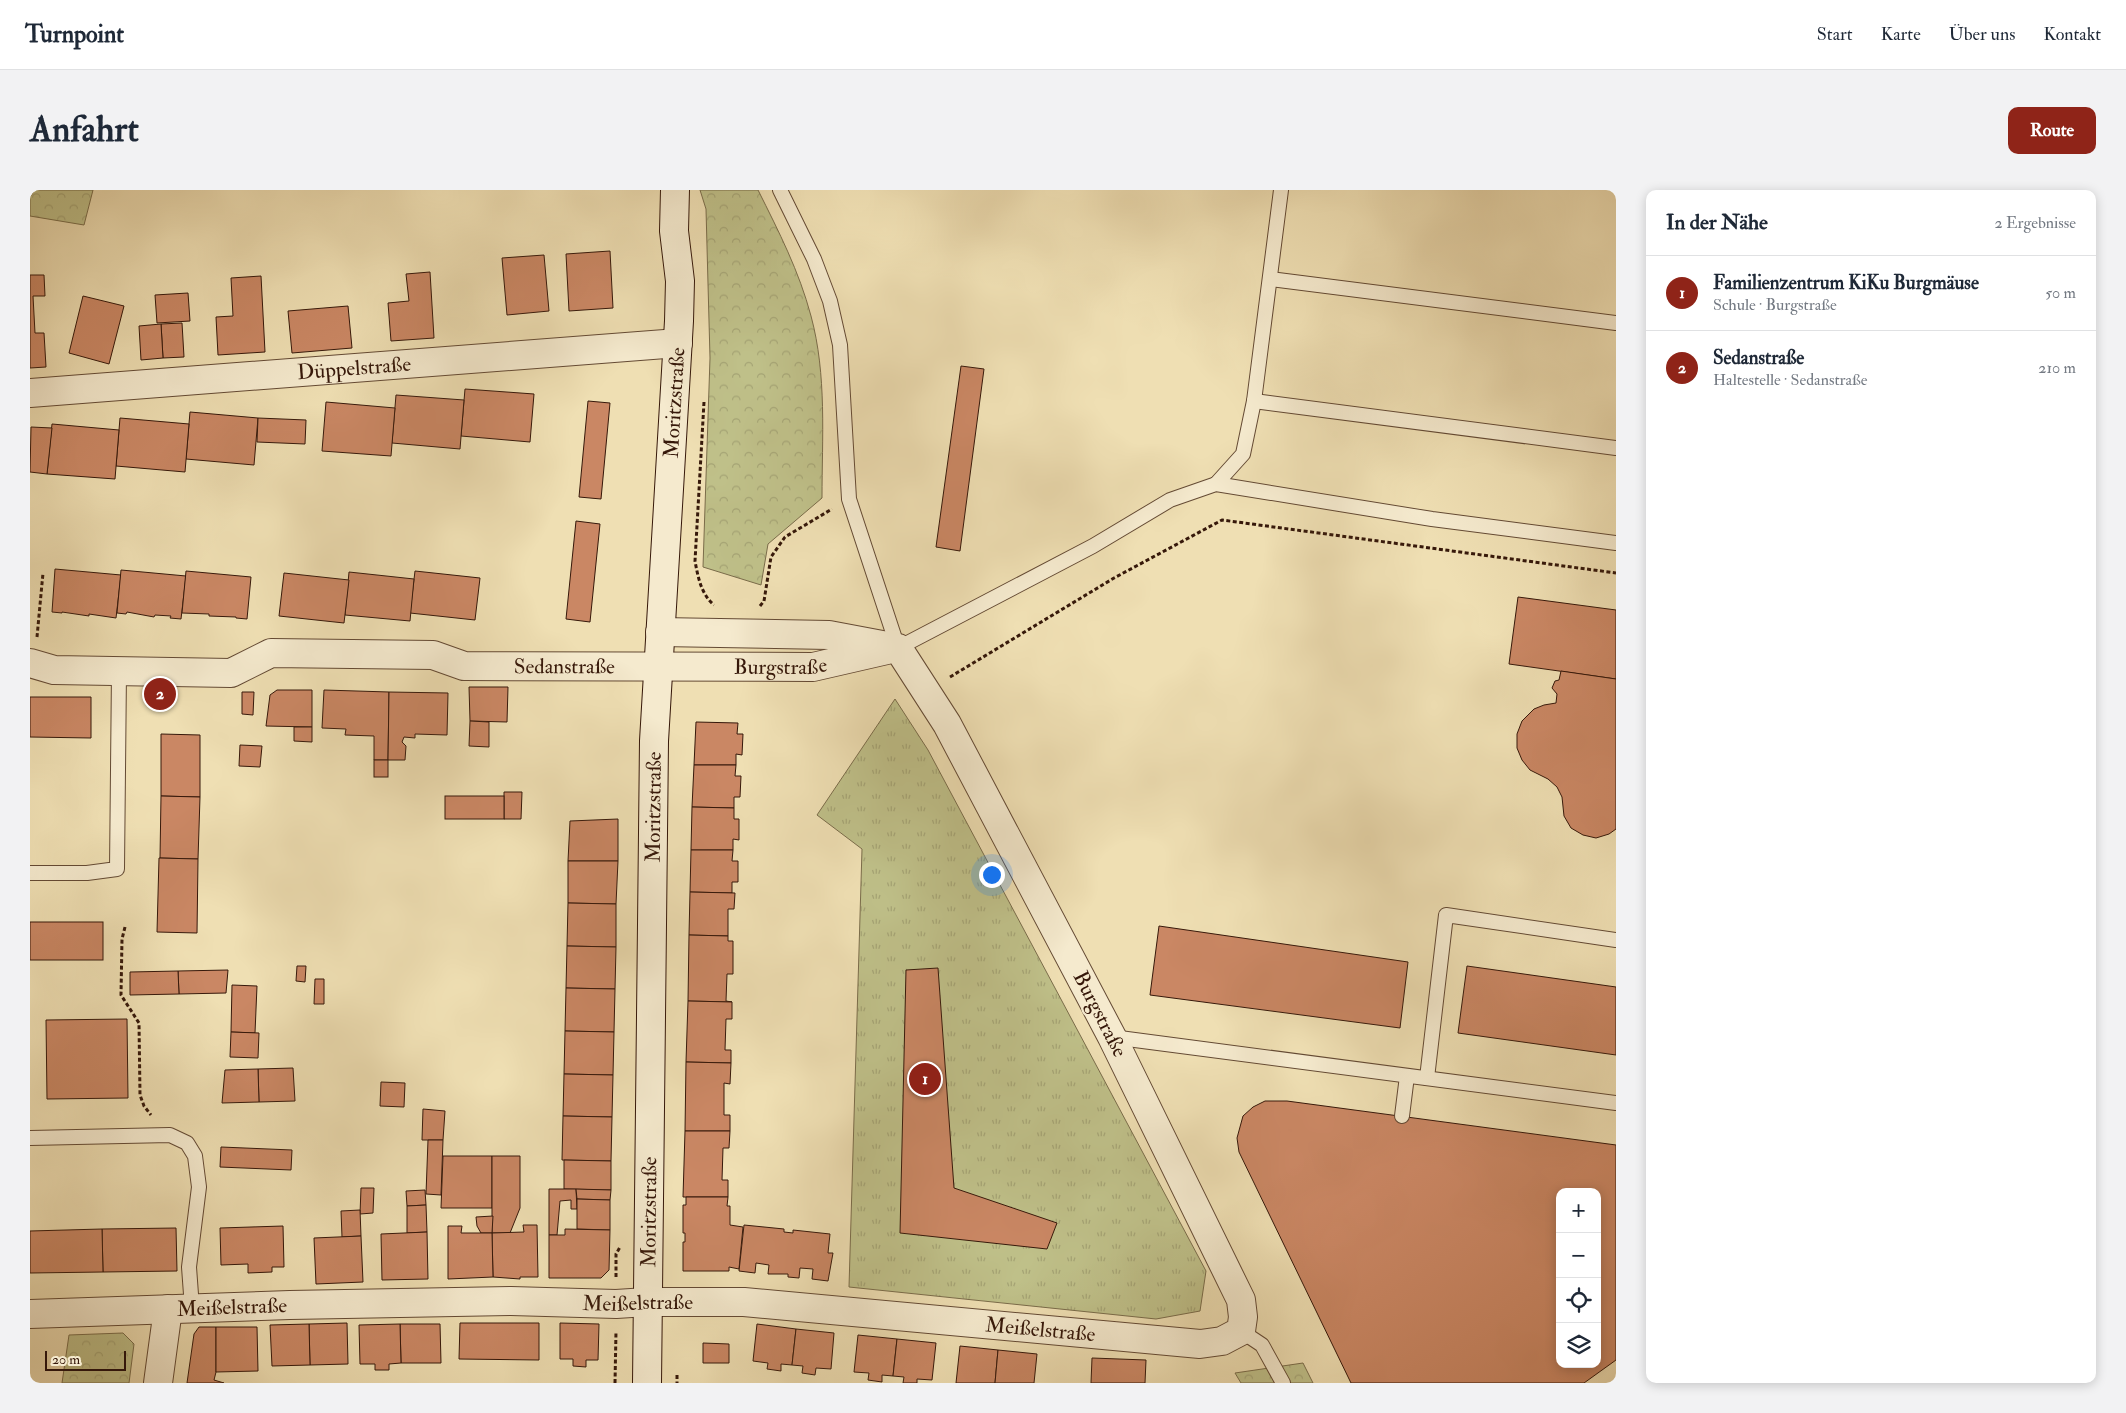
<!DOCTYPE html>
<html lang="de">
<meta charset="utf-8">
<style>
:root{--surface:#fff;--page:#f2f2f3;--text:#1f2937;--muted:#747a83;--line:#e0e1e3;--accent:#8f2418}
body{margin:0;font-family:"IM FELL Double Pica",serif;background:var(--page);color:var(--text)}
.controls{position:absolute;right:15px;bottom:15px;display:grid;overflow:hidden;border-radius:10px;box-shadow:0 2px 12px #0003}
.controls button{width:45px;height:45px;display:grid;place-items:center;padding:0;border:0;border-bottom:1px solid var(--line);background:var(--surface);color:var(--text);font:25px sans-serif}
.scale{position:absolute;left:15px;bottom:12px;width:81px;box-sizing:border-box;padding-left:5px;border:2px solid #36180a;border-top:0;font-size:14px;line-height:18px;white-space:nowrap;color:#36180a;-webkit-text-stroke:4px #f5eace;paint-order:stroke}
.you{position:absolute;left:961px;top:684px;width:18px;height:18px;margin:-12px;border:4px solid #fff;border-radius:50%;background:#1a73e8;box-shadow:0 0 0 8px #1a73e833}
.badge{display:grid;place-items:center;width:32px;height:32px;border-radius:50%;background:var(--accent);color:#fff;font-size:16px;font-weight:700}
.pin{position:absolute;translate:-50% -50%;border:2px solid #fff;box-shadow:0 1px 5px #0006}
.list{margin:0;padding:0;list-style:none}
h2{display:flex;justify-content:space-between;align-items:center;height:65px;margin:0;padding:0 20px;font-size:21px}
h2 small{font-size:16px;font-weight:400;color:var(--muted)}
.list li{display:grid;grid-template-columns:32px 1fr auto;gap:15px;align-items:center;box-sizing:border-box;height:75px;padding:0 20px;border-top:1px solid var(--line)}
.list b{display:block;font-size:19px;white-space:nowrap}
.list p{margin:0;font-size:16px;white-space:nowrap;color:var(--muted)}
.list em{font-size:16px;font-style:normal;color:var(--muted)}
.icon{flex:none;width:28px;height:28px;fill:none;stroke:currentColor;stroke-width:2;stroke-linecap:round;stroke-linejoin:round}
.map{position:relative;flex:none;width:1586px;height:1193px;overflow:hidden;border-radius:10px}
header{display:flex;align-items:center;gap:30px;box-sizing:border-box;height:70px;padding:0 25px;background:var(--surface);border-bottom:1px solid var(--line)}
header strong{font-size:24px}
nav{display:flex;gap:28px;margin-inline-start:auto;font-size:18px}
.intro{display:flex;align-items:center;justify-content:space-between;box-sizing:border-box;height:120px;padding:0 30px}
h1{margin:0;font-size:35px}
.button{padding:12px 22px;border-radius:10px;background:var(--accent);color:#fff;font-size:18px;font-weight:700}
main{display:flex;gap:30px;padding:0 30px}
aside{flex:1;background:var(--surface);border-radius:10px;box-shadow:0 2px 12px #0003}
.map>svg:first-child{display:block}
.grass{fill:url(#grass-tufts);stroke:#7a6c4a}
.forest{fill:url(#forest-crowns);stroke:#7a6c4a}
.building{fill:#ca8764;stroke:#36180a;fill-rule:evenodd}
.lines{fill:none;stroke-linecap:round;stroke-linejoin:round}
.service-casing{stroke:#644a34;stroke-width:16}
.minor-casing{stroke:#644a34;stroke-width:30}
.secondary-casing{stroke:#36180a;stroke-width:30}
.path{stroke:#36180a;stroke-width:3;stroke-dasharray:4 2.5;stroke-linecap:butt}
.service{stroke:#f5eace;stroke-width:14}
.minor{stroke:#f5eace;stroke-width:28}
.secondary{stroke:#f5eace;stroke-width:28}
.labels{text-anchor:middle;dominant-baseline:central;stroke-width:4.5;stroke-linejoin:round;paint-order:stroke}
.street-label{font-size:21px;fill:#36180a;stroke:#f5eace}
</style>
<header>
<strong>Turnpoint</strong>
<nav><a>Start</a><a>Karte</a><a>Über uns</a><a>Kontakt</a></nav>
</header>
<div class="intro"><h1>Anfahrt</h1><a class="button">Route</a></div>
<main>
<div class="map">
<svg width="1586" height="1193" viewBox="0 0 1586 1193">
<defs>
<pattern id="grass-tufts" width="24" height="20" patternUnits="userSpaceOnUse" patternTransform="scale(1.25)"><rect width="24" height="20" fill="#bfc089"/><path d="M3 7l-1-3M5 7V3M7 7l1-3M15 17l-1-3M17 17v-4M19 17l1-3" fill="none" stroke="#a5a475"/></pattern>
<pattern id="forest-crowns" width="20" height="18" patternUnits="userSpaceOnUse" patternTransform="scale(1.25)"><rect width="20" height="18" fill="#bfc089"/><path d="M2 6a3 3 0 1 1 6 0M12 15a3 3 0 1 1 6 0" fill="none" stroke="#a5a475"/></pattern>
</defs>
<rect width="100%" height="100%" fill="#efdfb3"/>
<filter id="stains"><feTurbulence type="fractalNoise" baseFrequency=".004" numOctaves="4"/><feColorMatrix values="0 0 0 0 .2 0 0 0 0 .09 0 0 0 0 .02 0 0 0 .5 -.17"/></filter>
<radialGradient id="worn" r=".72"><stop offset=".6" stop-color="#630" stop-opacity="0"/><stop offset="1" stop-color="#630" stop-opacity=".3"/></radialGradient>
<path class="grass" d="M865,509L898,560L1176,1081L1170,1121L1126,1129L819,1097L832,659L787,625Z"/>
<g class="forest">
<path d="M5,0H63L54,35L0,26V7Z"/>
<path d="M670,0H728C749,42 769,81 781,126C797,185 792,248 792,308L738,354L731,395L673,377L680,168L676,19Z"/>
<path d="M93,1143L104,1154L99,1193H32L39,1145Z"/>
<path d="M1273,1173L1283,1193H1211L1205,1183Z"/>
</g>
<g class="building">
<path d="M580,61L583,118L539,121L536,64Z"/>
<path d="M514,65L519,121L477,125L472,68Z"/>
<path d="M400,82L404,148L361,151L358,113L379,111L376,84Z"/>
<path d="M0,85H14L15,106H3L5,143H14L16,177L0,178Z"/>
<path d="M231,86L235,162L188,165L186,127L203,126L201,88Z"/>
<path d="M158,103L160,131L127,133L125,105Z"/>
<path d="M53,106L94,116L79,174L39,163Z"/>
<path d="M318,116L322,158L262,163L258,121Z"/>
<path d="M152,133L154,167L133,168L131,134Z"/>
<path d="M131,134L133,168L111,170L109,136Z"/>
<path d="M931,176L954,179L930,361L906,357Z"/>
<path d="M435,199L504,204L500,252L431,246Z"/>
<path d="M366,205L434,210L430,259L362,253Z"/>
<path d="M558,211L580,213L571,309L549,307Z"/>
<path d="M296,212L365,218L361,266L292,261Z"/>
<path d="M160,222L228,228L224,275L156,269Z"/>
<path d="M90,228L159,234L155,282L86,276Z"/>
<path d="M228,228L276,230L275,254L227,252Z"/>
<path d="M22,234L89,240L85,289L17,284Z"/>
<path d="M1,237L22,238L17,284L0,282Z"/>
<path d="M546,331L570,334L560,432L536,429Z"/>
<path d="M25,379L91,385L86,428L59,424V426L32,422V423L22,422Z"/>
<path d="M91,380L156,386L151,429L140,428L141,426L125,425L124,427L97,422L96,424L87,423Z"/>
<path d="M156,381L221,387L217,429L206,428V427L179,426V424L152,423Z"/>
<path d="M385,381L450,388L445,430L380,423Z"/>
<path d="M319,382L384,389L380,431L315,425Z"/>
<path d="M254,383L319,390L314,433L249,426Z"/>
<path d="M1488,407L1586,420V489L1479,474Z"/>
<path d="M1531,481L1586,489V639L1579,644L1566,648L1553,645L1541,638L1534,626L1532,607L1527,597L1518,589L1500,580L1492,570L1487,558V544L1492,531L1504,519L1514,515L1526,513L1527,504L1522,498L1525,491L1529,490Z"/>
<path d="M439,497H478L477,532L440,531Z"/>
<path d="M247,500H282V537L236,536L240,505Z"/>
<path d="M294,500L359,502L358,570H344V546L315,545L316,539L292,538Z"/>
<path d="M212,502H224L223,525L212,524Z"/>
<path d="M359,502L418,503L417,545L385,544V548L374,547L372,552L376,556L375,570H358Z"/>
<path d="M0,507H61V548L0,547Z"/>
<path d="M440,531L459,532V557L439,556Z"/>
<path d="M666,532L708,533L707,544H713L712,565L706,564V575H664Z"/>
<path d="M264,537H282V552L264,551Z"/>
<path d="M131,544L170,545V607L131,606Z"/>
<path d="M210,555L232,556L230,577L209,576Z"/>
<rect x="344" y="570" width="14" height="17"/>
<path d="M664,575H706L705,586H711L710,607H704V618L662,617Z"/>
<path d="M474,602H492L491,629H474Z"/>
<path d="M131,606L170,607L168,669L130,668Z"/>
<rect x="415" y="606" width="59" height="23"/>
<path d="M662,617L704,618V629H709V650L703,649V660H661Z"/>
<path d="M588,629V671H538L540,631Z"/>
<path d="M661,660H703L702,671H708V692H702V703L660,702Z"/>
<path d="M129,668L168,669L167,743L127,742Z"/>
<path d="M538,671H588L586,714L538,713Z"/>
<path d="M660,702L705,703L704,719H698V746L659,745Z"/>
<path d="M538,713L586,714V757L537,756Z"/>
<rect x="0" y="732" width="73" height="38"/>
<path d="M1129,736L1378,772L1370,838L1120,805Z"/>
<path d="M659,745L698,746V751H703V784H697L696,811L702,812L658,811Z"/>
<path d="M537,756L586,757L585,799L536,798Z"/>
<path d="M267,776H276L275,792L266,791Z"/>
<path d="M1437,776L1586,797V865L1428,843Z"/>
<path d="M908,778L924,998L1027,1033L1017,1059L870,1043L876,780Z"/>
<path d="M198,780L196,803L149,804L148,781Z"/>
<path d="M148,781L149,804L100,805V782Z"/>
<path d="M285,789H294V814H284Z"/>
<path d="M202,795L227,796L225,843L201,842Z"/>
<path d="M536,798L585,799L584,842L535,841Z"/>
<path d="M658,811L702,812V829H696L695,860H701V873L656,872Z"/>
<path d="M97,829L98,908L17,909L16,830Z"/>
<path d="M535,841L584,842L583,885L534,884Z"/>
<path d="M201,842L229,843L228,868L200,867Z"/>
<path d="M656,872L701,873L700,894L694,893V925H700V941H655Z"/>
<path d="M263,878L265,911L229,912L228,879Z"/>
<path d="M228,879L229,912L192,913L195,880Z"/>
<path d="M534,884L583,885L582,927L533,926Z"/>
<path d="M351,892L375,893L374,917L350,916Z"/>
<path d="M1235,911H1257L1586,955V1170L1554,1193H1321L1209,962L1207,948L1213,926L1223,917ZM1530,1002H1567V1174H1530Z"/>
<path d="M393,919L415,921L413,950H392Z"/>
<path d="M533,926L582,927L581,971L532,970Z"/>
<path d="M655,941H700L699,958H693L692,990H698V1007H653Z"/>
<path d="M398,950H413L411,1005L396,1004Z"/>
<path d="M191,957L262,960L261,980L190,977Z"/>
<path d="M413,966H462V1018H411Z"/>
<path d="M462,966H490V1018L480,1043H462Z"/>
<path d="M534,970L581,971V1000L534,999Z"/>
<path d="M331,998H344L343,1023L330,1024Z"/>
<path d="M519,999H546L547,1019H541V1010L530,1011L527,1045H519Z"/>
<path d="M546,999L581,1000L580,1010L547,1009Z"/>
<path d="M395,1000L396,1015L377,1016L376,1001Z"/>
<path d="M656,1007H698L697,1016H700V1035L713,1037L709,1079L699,1077V1081H653V1052H655V1043H653V1015H656Z"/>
<path d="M547,1009L580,1010V1040L547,1039Z"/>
<path d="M396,1015L397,1042L377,1043V1016Z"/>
<path d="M330,1020L331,1046L312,1047L311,1021Z"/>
<path d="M463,1026L462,1043H451L447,1036L446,1027Z"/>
<path d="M493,1035H507L508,1087H490V1089L463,1087L462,1043L494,1042Z"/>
<path d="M714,1035L754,1039V1042L763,1043V1040L800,1044L798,1063H803L798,1091L782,1089L783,1079L770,1078L769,1088L758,1087V1084H738L739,1075L726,1073L725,1083L709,1081Z"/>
<path d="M253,1036L254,1077H242V1082L218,1083V1074L191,1075L190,1038Z"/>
<path d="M418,1036H432L431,1043H462L463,1087L418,1089Z"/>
<path d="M146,1038L147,1081L73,1082L72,1039Z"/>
<path d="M72,1039L73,1082L0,1083V1041Z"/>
<path d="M535,1039L580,1040L579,1080L571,1088H519V1045H535Z"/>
<path d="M397,1042L398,1089L352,1090L351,1044Z"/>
<path d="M331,1046L333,1092L286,1094L284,1048Z"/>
<path d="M317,1133L318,1174L280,1175L279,1134Z"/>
<path d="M430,1133H509V1170L429,1169Z"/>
<path d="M530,1133L569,1134L568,1170H556V1177L543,1176V1169H530Z"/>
<path d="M279,1134L280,1175L242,1176L240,1135Z"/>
<path d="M370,1134H410L411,1173H371Z"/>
<path d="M370,1134L371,1173L359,1174V1180H345V1174H330L329,1135Z"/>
<path d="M727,1134L766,1139L762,1175L751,1174V1181L737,1179L738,1173L723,1171Z"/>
<path d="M169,1137H186V1182L184,1190L194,1193H157L164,1144Z"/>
<path d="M186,1137H227L228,1181L186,1182Z"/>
<path d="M766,1139L804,1143L801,1179L786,1178L785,1185L772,1183L773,1176L762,1175Z"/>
<path d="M828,1145L867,1149L863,1186L852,1185V1192L838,1190L839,1183L824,1182Z"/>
<path d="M867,1149L906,1153L902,1190L887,1189V1193H873L874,1187L863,1186Z"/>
<path d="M673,1153L699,1154V1173H673Z"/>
<path d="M930,1156L968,1160L965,1193H926Z"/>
<path d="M968,1160L1007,1164L1004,1193H965Z"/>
<path d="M1062,1168L1116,1170L1115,1193H1061Z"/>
</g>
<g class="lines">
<defs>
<g id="service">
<path d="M750,0L784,69L800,111L810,155L819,309L868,458L1063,356L1140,310L1186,294L1402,329L1586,353"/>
<path d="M1240,89L1586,133"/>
<path d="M1224,211L1586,258"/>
<path d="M1186,294L1213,264L1224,211L1251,0"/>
<path d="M0,683H57L87,679L89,481"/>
<path d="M1082,847L1586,913"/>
<path d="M1397,888L1416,725L1586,750"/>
<path d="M1372,926L1377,886"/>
<path d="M0,948L140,945L157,953L165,966L169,997L159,1077L162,1118"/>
<path d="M1211,1141L1232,1155L1253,1193"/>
</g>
<g id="minor">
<path id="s1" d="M0,203L648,153"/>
<path id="s2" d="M0,473L24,480L201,483L241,463L403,465L434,476L783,477L857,460"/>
<path id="s3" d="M0,1124L260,1115L481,1111L586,1114L617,1112H714L1170,1154L1192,1151L1211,1141L1213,1127L1211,1110L1082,847L917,534L868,458L799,445L630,442"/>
<path d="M128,1193L138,1119"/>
</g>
<g id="secondary">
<path id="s4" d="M617,1193L624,551L649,131L650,91L644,41L645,0"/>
</g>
</defs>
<use href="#service" class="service-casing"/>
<use href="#minor" class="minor-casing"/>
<use href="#secondary" class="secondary-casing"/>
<g class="path">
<path d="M674,212L665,371C668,387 671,404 684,415"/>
<path d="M730,416L734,411L741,367L755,347L802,319"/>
<path d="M7,447L13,383"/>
<path d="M920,487L1084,388L1192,330L1586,383"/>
<path d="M95,737L92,749L91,805L109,833L110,905L114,916L121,925"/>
<path d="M586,1087V1064L590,1057"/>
<path d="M647,1185V1193"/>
<path d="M585,1193L586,1141"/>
</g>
<use href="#service" class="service"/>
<use href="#minor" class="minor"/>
<use href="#secondary" class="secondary"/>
</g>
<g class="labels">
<g class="street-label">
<text stroke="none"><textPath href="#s1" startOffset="325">Düppelstraße</textPath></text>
<text stroke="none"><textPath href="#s4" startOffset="981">Moritzstraße</textPath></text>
<text stroke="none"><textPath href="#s2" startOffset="758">Burgstraße</textPath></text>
<text stroke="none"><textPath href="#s2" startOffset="542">Sedanstraße</textPath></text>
<text stroke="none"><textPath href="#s4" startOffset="576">Moritzstraße</textPath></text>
<text transform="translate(1070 824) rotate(63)">Burgstraße</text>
<text stroke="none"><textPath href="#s4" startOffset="171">Moritzstraße</textPath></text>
<text stroke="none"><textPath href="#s3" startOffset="608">Meißelstraße</textPath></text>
<text stroke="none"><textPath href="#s3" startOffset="202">Meißelstraße</textPath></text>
<text stroke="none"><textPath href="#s3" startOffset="1012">Meißelstraße</textPath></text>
</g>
</g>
<rect width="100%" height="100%" filter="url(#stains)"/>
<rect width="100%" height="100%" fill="url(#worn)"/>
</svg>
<div class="controls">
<button>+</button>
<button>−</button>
<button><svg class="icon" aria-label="locate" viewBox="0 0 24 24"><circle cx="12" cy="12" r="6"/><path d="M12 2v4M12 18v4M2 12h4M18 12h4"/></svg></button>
<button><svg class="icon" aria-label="layers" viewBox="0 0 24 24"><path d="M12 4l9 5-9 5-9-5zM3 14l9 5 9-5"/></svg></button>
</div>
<div class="scale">20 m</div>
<div class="you"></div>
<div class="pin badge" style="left:895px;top:889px">1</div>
<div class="pin badge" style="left:130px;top:504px">2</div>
</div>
<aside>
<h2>In der Nähe<small>2 Ergebnisse</small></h2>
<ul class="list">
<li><span class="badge">1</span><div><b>Familienzentrum KiKu Burgmäuse</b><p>Schule · Burgstraße</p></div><em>50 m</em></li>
<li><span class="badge">2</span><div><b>Sedanstraße</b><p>Haltestelle · Sedanstraße</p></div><em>210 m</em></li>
</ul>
</aside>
</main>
